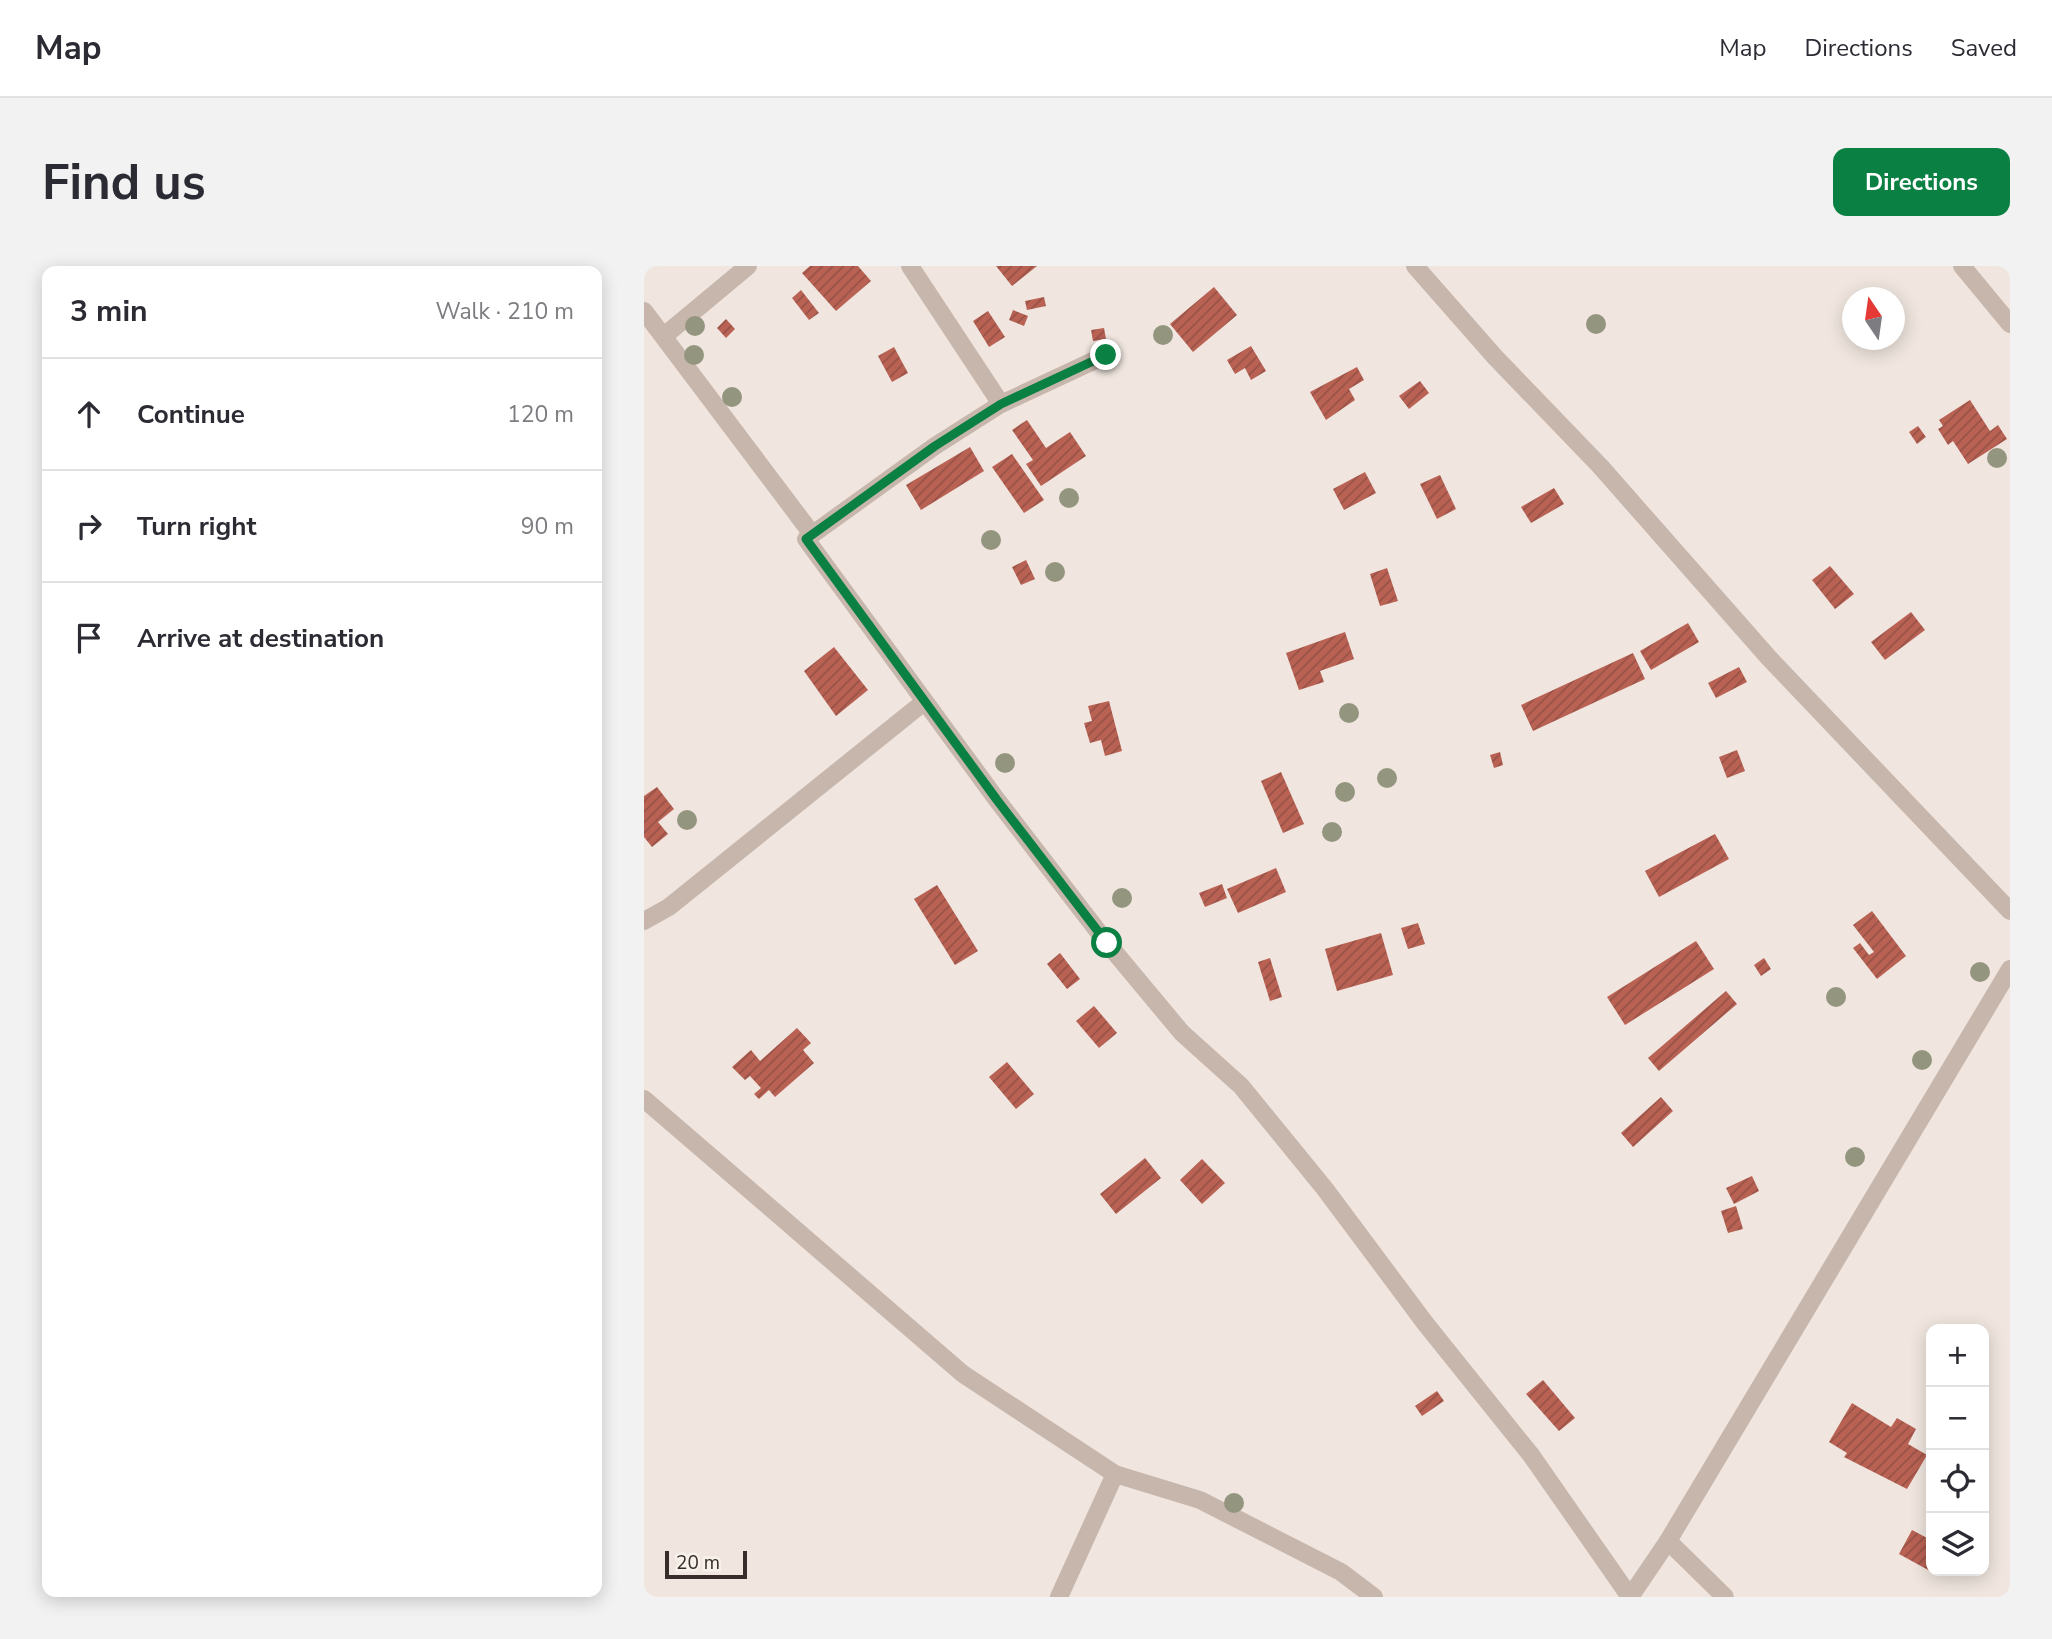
<!DOCTYPE html>
<meta charset="utf-8">
<style>
:root{--surface:#fff;--page:#f2f2f3;--text:#2b2b33;--muted:#7c7c81;--line:#e1e1e2;--accent:#0b8043}
body{margin:0;font-family:"Nunito Sans",sans-serif;background:var(--page);color:var(--text)}
.controls{position:absolute;right:21px;bottom:21px;display:grid;overflow:hidden;border-radius:14px;box-shadow:0 4px 18px #0003}
.controls button{width:63px;height:63px;display:grid;place-items:center;padding:0;border:0;border-bottom:2px solid var(--line);background:var(--surface);color:var(--text);font:35px sans-serif}
.compass{position:absolute;left:1198px;top:21px;width:63px;height:63px;border-radius:50%;background:var(--surface);box-shadow:0 4px 18px #0003;rotate:347deg}
.scale{position:absolute;left:21px;bottom:18px;width:82px;box-sizing:border-box;padding-left:7px;border:4px solid #362d2a;border-top:0;font-size:19px;line-height:24px;white-space:nowrap;color:#362d2a;-webkit-text-stroke:5px #f8f1eb;paint-order:stroke}
.stop{position:absolute;width:21px;height:21px;margin:-16px;border:5px solid #0b8043;border-radius:50%;background:#fff}
.stop.end{background:#0b8043;border-color:#fff;box-shadow:0 2px 7px #0008}
.list{margin:0;padding:0;list-style:none}
h2{display:flex;justify-content:space-between;align-items:center;height:91px;margin:0;padding:0 28px;font-size:30px}
h2 small{font-size:23px;font-weight:400;color:var(--muted)}
.list li{display:grid;grid-template-columns:46px 1fr auto;gap:21px;align-items:center;box-sizing:border-box;height:112px;padding:0 28px;border-top:2px solid var(--line)}
.list b{display:block;font-size:26px;white-space:nowrap}
.list em{font-size:23px;font-style:normal;color:var(--muted)}
.icon{flex:none;width:38px;height:38px;fill:none;stroke:currentColor;stroke-width:2;stroke-linecap:round;stroke-linejoin:round}
.map{position:relative;flex:none;width:1366px;height:1331px;overflow:hidden;border-radius:14px}
header{display:flex;align-items:center;gap:42px;box-sizing:border-box;height:98px;padding:0 35px;background:var(--surface);border-bottom:2px solid var(--line)}
header strong{font-size:33px}
nav{display:flex;gap:38px;margin-inline-start:auto;font-size:24px}
.intro{display:flex;align-items:center;justify-content:space-between;box-sizing:border-box;height:168px;padding:0 42px}
h1{margin:0;font-size:49px}
.button{padding:18px 32px;border-radius:14px;background:var(--accent);color:#fff;font-size:24px;font-weight:700}
main{display:flex;gap:42px;padding:0 42px}
aside{flex:1;background:var(--surface);border-radius:14px;box-shadow:0 4px 18px #0003}
.map>svg:first-child{display:block}
.building{fill:url(#building-hatch)}
.lines{fill:none;stroke-linecap:round;stroke-linejoin:round}
.minor{stroke:#c7b6ac;stroke-width:18}
.tree{fill:#94957f}
.route{stroke:#0b8043;stroke-width:9}
</style>
<header>
<strong>Map</strong>
<nav><a>Map</a><a>Directions</a><a>Saved</a></nav>
</header>
<div class="intro"><h1>Find us</h1><a class="button">Directions</a></div>
<main>
<aside>
<h2>3 min<small>Walk · 210 m</small></h2>
<ul class="list">
<li><svg class="icon" aria-label="ahead" viewBox="0 0 24 24"><path d="M12 20V5M6 11l6-6 6 6"/></svg><div><b>Continue</b></div><em>120 m</em></li>
<li><svg class="icon" aria-label="right" viewBox="0 0 24 24"><path d="M7 20v-9h11M14 6l5 5-5 5"/></svg><div><b>Turn right</b></div><em>90 m</em></li>
<li><svg class="icon" aria-label="arrive" viewBox="0 0 24 24"><path d="M6 21V4h12l-3 4 3 4H6"/></svg><div><b>Arrive at destination</b></div></li>
</ul>
</aside>
<div class="map">
<svg width="1366" height="1331" viewBox="0 0 1366 1331">
<defs>
<pattern id="building-hatch" width="6" height="6" patternUnits="userSpaceOnUse" patternTransform="scale(1.75)"><rect width="6" height="6" fill="#b96254"/><path d="M-1 1l2-2M0 6l6-6M5 7l2-2" fill="none" stroke="#975146"/></pattern>
</defs>
<rect width="100%" height="100%" fill="#f0e6df"/>
<g class="building">
<path d="M166,0H214L227,15L192,45L158,7Z"/>
<path d="M352,0H393L368,20Z"/>
<path d="M570,21L593,49L549,86L526,58Z"/>
<path d="M157,24L175,47L165,54L148,32Z"/>
<path d="M400,31L402,40L383,44L381,35Z"/>
<path d="M369,44L384,50L380,60L365,54Z"/>
<path d="M344,45L361,71L345,81L329,55Z"/>
<path d="M82,53L91,63L82,72L73,62Z"/>
<path d="M460,62L462,73L449,75L447,64Z"/>
<path d="M607,80L622,105L607,114L601,102L591,108L583,94Z"/>
<path d="M250,81L264,107L248,116L234,90Z"/>
<path d="M713,101L720,114L705,123L711,134L682,154L666,126Z"/>
<path d="M776,115L785,127L765,143L755,130Z"/>
<path d="M1326,134L1346,165L1354,159L1363,173L1324,198L1309,175L1304,179L1294,163L1299,160L1295,154Z"/>
<path d="M383,154L402,182L426,166L442,190L397,220L382,198L389,194L368,164Z"/>
<path d="M1274,160L1282,171L1273,178L1265,166Z"/>
<path d="M326,181L340,205L277,244L262,219Z"/>
<path d="M368,188L400,234L380,247L348,201Z"/>
<path d="M721,206L732,227L700,244L689,223Z"/>
<path d="M796,209L812,243L793,253L776,218Z"/>
<path d="M910,222L920,238L887,257L877,241Z"/>
<path d="M382,294L391,313L377,319L368,301Z"/>
<path d="M1186,300L1210,328L1191,343L1168,314Z"/>
<path d="M743,302L754,335L736,340L726,308Z"/>
<path d="M1267,346L1281,364L1241,394L1227,376Z"/>
<path d="M1044,357L1055,376L1007,404L996,385Z"/>
<path d="M701,366L710,393L676,405L680,416L655,424L642,387Z"/>
<path d="M190,381L224,424L192,450L160,405Z"/>
<path d="M989,387L1001,413L889,465L877,439Z"/>
<path d="M1095,401L1103,416L1072,432L1064,417Z"/>
<path d="M465,435L478,485L461,490L457,474L446,477L440,457L448,455L444,440Z"/>
<path d="M1093,484L1101,505L1083,512L1075,491Z"/>
<path d="M856,486L859,499L850,502L846,489Z"/>
<path d="M637,506L660,558L639,567L617,515Z"/>
<path d="M13,521L30,543L14,556L24,568L8,581L0,571V530Z"/>
<path d="M1071,568L1085,593L1015,631L1001,605Z"/>
<path d="M632,602L642,626L594,647L583,623Z"/>
<path d="M578,618L583,632L561,641L555,627Z"/>
<path d="M293,619L334,685L311,699L270,633Z"/>
<path d="M1228,645L1262,690L1233,713L1209,682L1216,677L1225,689L1230,686L1209,659Z"/>
<path d="M774,657L781,678L764,683L757,662Z"/>
<path d="M737,667L749,709L693,725L681,683Z"/>
<path d="M1052,675L1070,703L981,759L963,731Z"/>
<path d="M416,687L436,713L423,723L403,698Z"/>
<path d="M626,692L638,731L626,735L614,696Z"/>
<path d="M1120,692L1127,703L1117,710L1110,699Z"/>
<path d="M1082,725L1093,738L1015,805L1004,792Z"/>
<path d="M450,740L473,767L455,782L432,755Z"/>
<path d="M153,762L167,777L159,784L170,797L131,831L125,824L115,833L110,828L117,822L106,810L101,814L88,801L107,784L116,795Z"/>
<path d="M363,796L390,828L372,843L345,811Z"/>
<path d="M1017,831L1029,845L989,881L977,867Z"/>
<path d="M501,892L517,912L472,948L456,928Z"/>
<path d="M558,893L581,917L558,938L536,914Z"/>
<path d="M1108,910L1115,925L1090,938L1082,922Z"/>
<path d="M1092,940L1099,963L1084,967L1077,945Z"/>
<path d="M899,1114L931,1152L915,1165L882,1128Z"/>
<path d="M793,1125L800,1135L778,1150L771,1140Z"/>
<path d="M1208,1137L1247,1161L1253,1152L1272,1163L1264,1178L1283,1189L1263,1223L1200,1191L1203,1187L1185,1176Z"/>
<path d="M1268,1264L1285,1273L1287,1268L1286,1305L1255,1288Z"/>
</g>
<g class="lines">
<g class="minor">
<path d="M266,0L357,138"/>
<path d="M771,0L851,91L956,200L1125,392L1366,645"/>
<path d="M1318,0L1366,58"/>
<path d="M0,45L168,268"/>
<path d="M20,70L104,0"/>
<path d="M462,89L357,138L291,180L162,273L353,534L463,677L538,767L597,820L681,923L781,1057L887,1189L986,1331"/>
<path d="M0,655L25,641L280,436"/>
<path d="M0,833L319,1108L471,1208L556,1234L697,1306L730,1331"/>
<path d="M1024,1275L1081,1331"/>
<path d="M415,1331L471,1208"/>
<path d="M986,1331L1024,1275L1366,703"/>
</g>
</g>
<g class="tree">
<circle cx="952" cy="58" r="10"/>
<circle cx="51" cy="60" r="10"/>
<circle cx="519" cy="69" r="10"/>
<circle cx="50" cy="89" r="10"/>
<circle cx="88" cy="131" r="10"/>
<circle cx="1353" cy="192" r="10"/>
<circle cx="425" cy="232" r="10"/>
<circle cx="347" cy="274" r="10"/>
<circle cx="411" cy="306" r="10"/>
<circle cx="705" cy="447" r="10"/>
<circle cx="361" cy="497" r="10"/>
<circle cx="743" cy="512" r="10"/>
<circle cx="701" cy="526" r="10"/>
<circle cx="43" cy="554" r="10"/>
<circle cx="688" cy="566" r="10"/>
<circle cx="478" cy="632" r="10"/>
<circle cx="1336" cy="706" r="10"/>
<circle cx="1192" cy="731" r="10"/>
<circle cx="1278" cy="794" r="10"/>
<circle cx="1211" cy="891" r="10"/>
<circle cx="590" cy="1237" r="10"/>
</g>
<g class="lines">
<path class="route" d="M462,89L357,138L291,180L162,273L353,534L463,677"/>
</g>
</svg>
<div class="controls">
<button>+</button>
<button>−</button>
<button><svg class="icon" aria-label="locate" viewBox="0 0 24 24"><circle cx="12" cy="12" r="6"/><path d="M12 2v4M12 18v4M2 12h4M18 12h4"/></svg></button>
<button><svg class="icon" aria-label="layers" viewBox="0 0 24 24"><path d="M12 4l9 5-9 5-9-5zM3 14l9 5 9-5"/></svg></button>
</div>
<svg class="compass" viewBox="-18 -18 36 36"><path d="M0-13l5 13h-10z" fill="#e53935"/><path d="M0 13l5-13h-10z" fill="#7c7c81"/></svg>
<div class="scale">20 m</div>
<div class="stop" style="left:463px;top:677px"></div>
<div class="stop end" style="left:462px;top:89px"></div>
</div>
</main>
